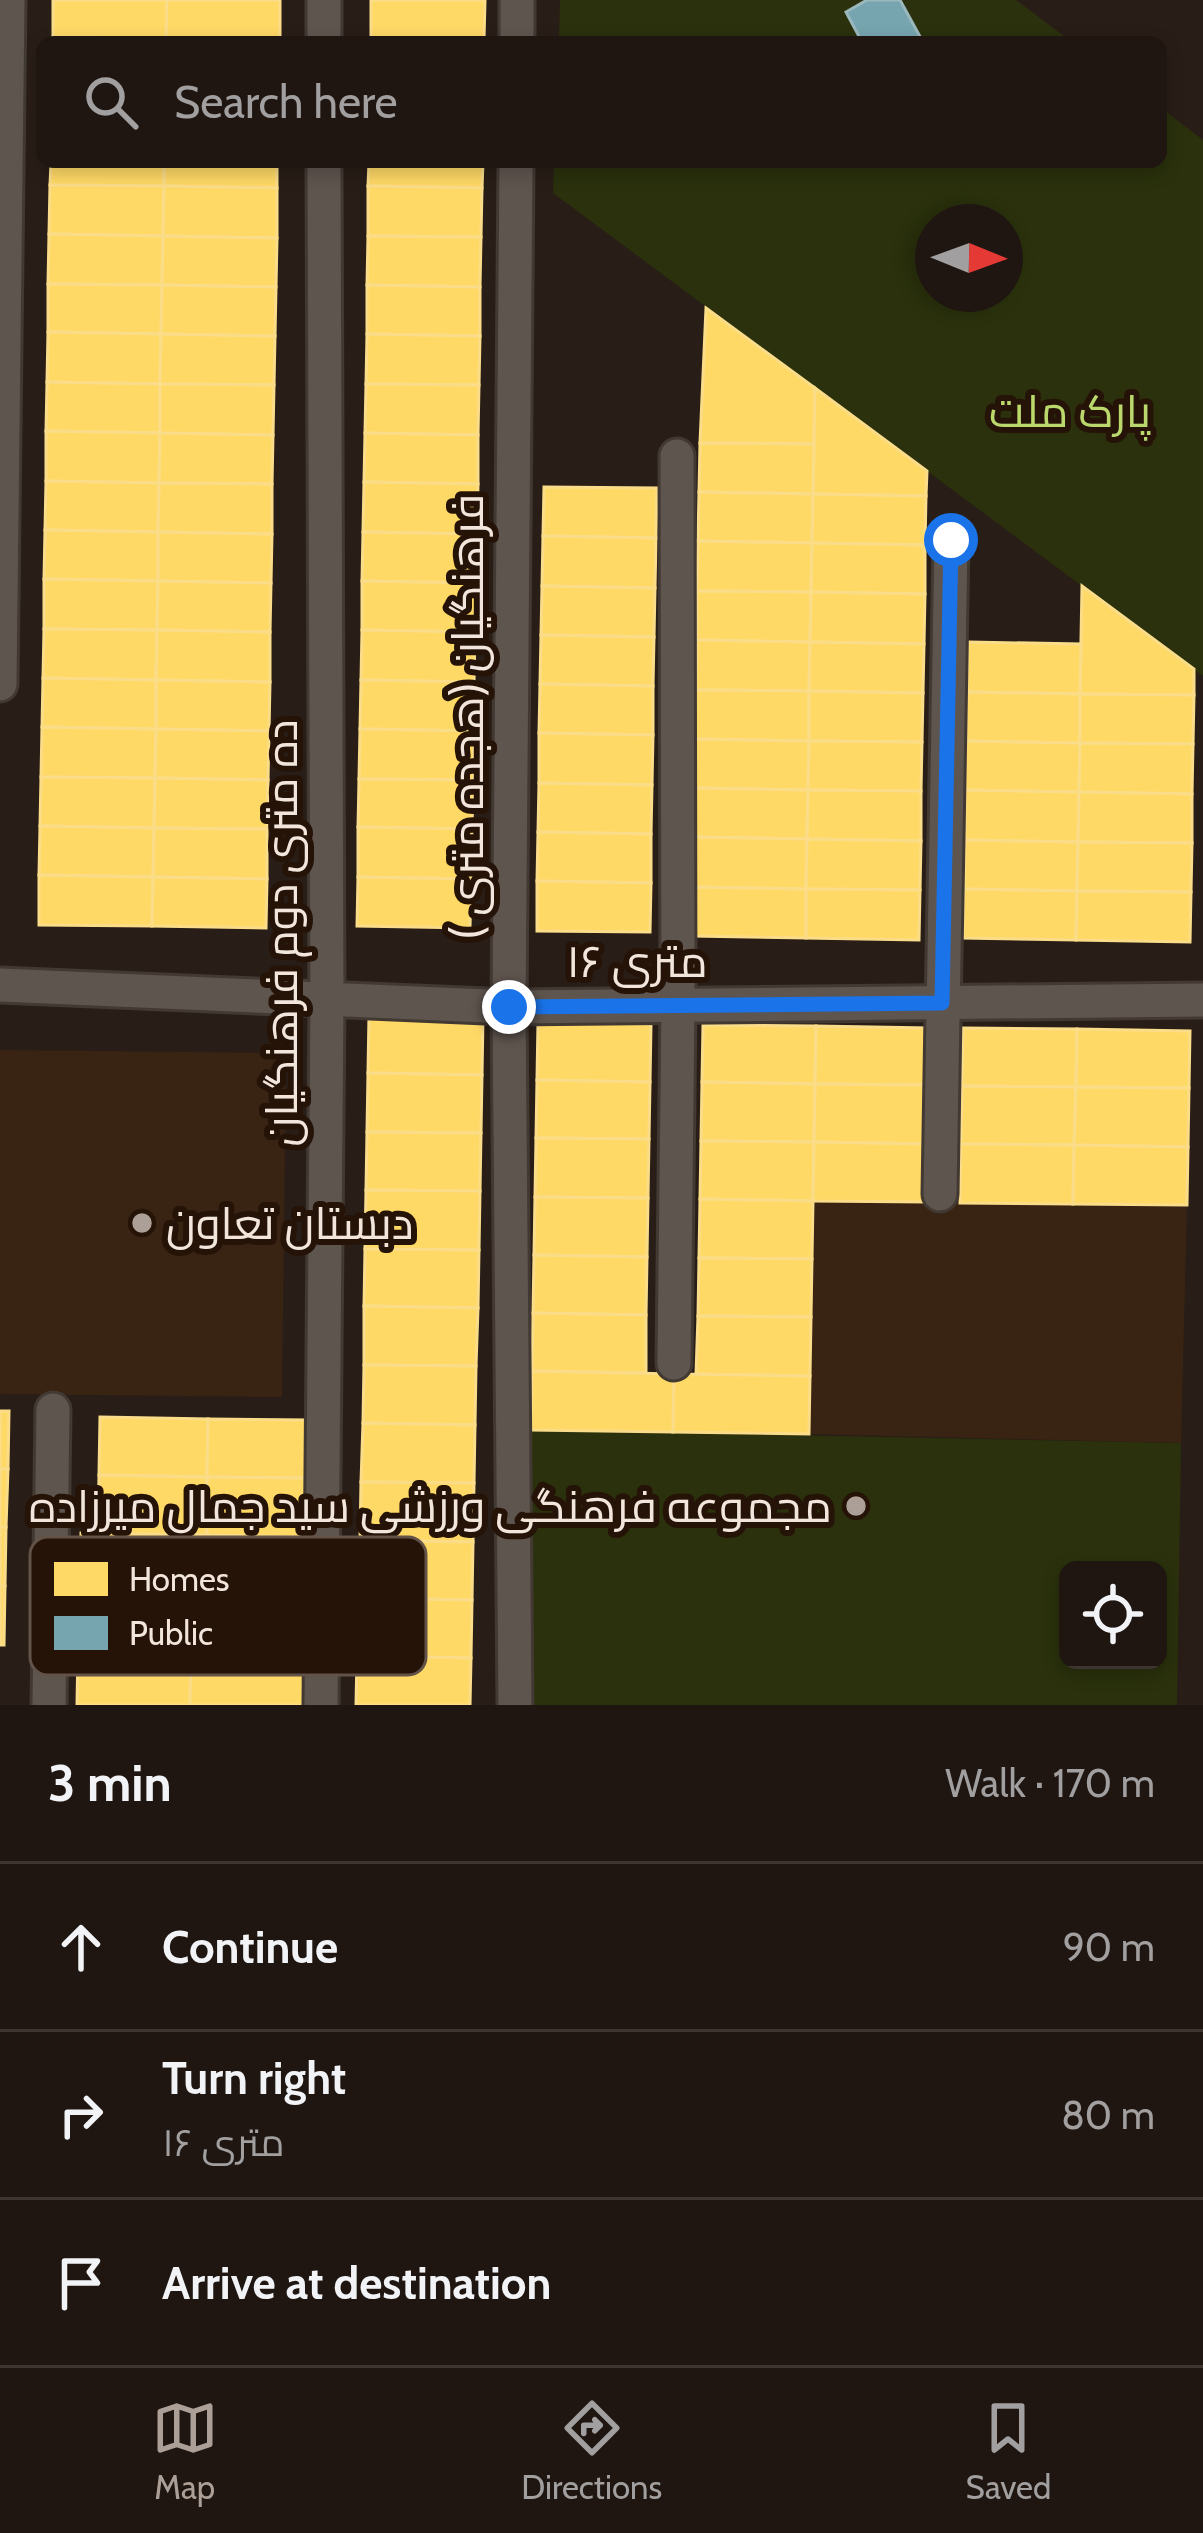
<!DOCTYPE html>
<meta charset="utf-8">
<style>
:root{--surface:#1f1611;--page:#271f1a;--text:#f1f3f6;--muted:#a19f9f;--line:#3c3531;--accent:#ac9f97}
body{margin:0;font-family:Cabin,Cairo,sans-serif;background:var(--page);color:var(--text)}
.controls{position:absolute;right:36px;bottom:36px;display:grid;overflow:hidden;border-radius:18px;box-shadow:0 6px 18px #0003}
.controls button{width:108px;height:108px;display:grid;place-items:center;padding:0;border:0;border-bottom:3px solid var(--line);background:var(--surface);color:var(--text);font:60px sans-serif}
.compass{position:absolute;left:915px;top:204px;width:108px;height:108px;border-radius:50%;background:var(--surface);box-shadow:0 6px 18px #0003;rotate:91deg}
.stop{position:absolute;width:36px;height:36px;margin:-27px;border:9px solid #1a73e8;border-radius:50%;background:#fff}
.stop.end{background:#1a73e8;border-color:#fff;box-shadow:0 3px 12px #0008}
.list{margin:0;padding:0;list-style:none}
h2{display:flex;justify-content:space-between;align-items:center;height:156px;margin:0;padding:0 48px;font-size:51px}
h2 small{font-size:39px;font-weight:400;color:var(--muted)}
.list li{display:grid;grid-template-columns:78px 1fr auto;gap:36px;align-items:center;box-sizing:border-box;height:168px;padding:0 48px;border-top:3px solid var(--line)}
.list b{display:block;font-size:45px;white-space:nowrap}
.list p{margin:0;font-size:39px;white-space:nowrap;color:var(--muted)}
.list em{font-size:39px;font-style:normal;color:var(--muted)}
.icon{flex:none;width:66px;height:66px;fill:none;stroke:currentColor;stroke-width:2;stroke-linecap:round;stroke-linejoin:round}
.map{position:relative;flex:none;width:1203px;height:1705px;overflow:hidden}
.search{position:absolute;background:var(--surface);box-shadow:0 6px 18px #0003;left:36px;right:36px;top:36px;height:132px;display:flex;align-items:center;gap:30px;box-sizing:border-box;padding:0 42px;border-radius:18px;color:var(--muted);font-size:45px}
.sheet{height:660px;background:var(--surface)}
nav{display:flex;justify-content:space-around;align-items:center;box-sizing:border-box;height:168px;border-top:3px solid var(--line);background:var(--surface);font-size:33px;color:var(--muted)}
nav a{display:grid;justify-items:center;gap:6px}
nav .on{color:var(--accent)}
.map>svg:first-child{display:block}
.built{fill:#392313}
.green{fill:#2a310c;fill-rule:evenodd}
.homes{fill:#ffd966;stroke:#fbdd89;stroke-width:3}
.public{fill:#76a5af;stroke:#9bb8bc;stroke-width:3}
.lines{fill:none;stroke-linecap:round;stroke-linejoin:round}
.street-casing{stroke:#423933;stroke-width:39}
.street{stroke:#5f554f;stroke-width:33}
.route{stroke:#1a73e8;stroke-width:15}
.poi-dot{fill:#ac9f97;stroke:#251307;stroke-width:4.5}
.labels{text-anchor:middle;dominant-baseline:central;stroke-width:12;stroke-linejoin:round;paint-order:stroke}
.park-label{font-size:45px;fill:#bbd86d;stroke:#251307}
.street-label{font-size:45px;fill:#f2e5dc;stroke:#251307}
.poi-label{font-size:45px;fill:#f2e5dc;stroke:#251307;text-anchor:start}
.key{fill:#251307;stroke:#625247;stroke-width:3}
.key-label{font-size:33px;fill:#f2e5dc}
</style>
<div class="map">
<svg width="1203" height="1705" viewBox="0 0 1203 1705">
<rect width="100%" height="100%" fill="#291e17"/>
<g class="built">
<path d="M0,1050L286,1053L282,1397L0,1394Z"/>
<path d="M813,1201L1187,1205L1181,1443L809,1434Z"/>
</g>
<g class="green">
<path d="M560,0H1016L1072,42H559Z"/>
<path d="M1161,108L1203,140V676L553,193L554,162H1161ZM933,222H1005V294H933Z"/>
<path d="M531,1430L1181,1443L1177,1705H534ZM1068,1570H1158V1660H1068Z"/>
</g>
<g class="homes">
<path d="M53,0H167L166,38L53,37Z"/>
<path d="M167,0H280V40L166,38Z"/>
<path d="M371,0H485L484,40L371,38Z"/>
<path d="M53,37L166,38V42H53Z"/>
<path d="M166,38L280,40V42H166Z"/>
<path d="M371,38L484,40V42H371Z"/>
<path d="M51,162H164V186L50,185Z"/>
<path d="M164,162H277V188L164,186Z"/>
<path d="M369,162H483L482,188L368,186Z"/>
<path d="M50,185L164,186L163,236L49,234Z"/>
<path d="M164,186L277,188V238L163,236Z"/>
<path d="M368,186L482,188L481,237L368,236Z"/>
<path d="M49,234L163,236L162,285L48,284Z"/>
<path d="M163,236L277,238L276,287L162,285Z"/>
<path d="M368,236L481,237L480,287L367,285Z"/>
<path d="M48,284L162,285L161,334L48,332Z"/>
<path d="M162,285L276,287L275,336L161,334Z"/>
<path d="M367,285L480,287V336L367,334Z"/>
<path d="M706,308L815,388L814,444L700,443Z"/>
<path d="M48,332L161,334L160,384L47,382Z"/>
<path d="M161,334L275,336L274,385L160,384Z"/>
<path d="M367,334L480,336L479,385L366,384Z"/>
<path d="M47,382L160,384V433L46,431Z"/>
<path d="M160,384L274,385L273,435L160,433Z"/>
<path d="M366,384L479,385L478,435L365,433Z"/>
<path d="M815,388L927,471L926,496L813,494Z"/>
<path d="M46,431L160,433L159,483L46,481Z"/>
<path d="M160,433L273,435L272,484L159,483Z"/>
<path d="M365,433L478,435V484L364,482Z"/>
<path d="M700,443L814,444L813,494L699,492Z"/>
<path d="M46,481L159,483L158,532L45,530Z"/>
<path d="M364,482L478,484L477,534L363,532Z"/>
<path d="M159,483L272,484V534L158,532Z"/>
<path d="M544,487L657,488L656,538L543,536Z"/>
<path d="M699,492L813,494L812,543L698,541Z"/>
<path d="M813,494L926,496L925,545L812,543Z"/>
<path d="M45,530L158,532V581L44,579Z"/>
<path d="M158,532L272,534L271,583L158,581Z"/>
<path d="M363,532L477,534L476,583L362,581Z"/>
<path d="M543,536L656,538L655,588L542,586Z"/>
<path d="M698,541L812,543L811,592L697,591Z"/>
<path d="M812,543L925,545V594L811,592Z"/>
<path d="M44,579L158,581L157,630L44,629Z"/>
<path d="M158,581L271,583L270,632L157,630Z"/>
<path d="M362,581L476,583L475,632L362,630Z"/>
<path d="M542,586L655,588L654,637L541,635Z"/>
<path d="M1082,586L1194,669V695L1080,694Z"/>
<path d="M697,591L811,592L810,642L697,640Z"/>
<path d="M811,592L925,594L924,644L810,642Z"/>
<path d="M44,629L157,630L156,680L43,678Z"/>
<path d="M157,630L270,632V682L156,680Z"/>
<path d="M362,630L475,632L474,682L361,680Z"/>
<path d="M541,635L654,637L653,686L540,684Z"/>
<path d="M697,640L810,642L809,691L696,690Z"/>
<path d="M810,642L924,644L923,693L809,691Z"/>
<path d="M968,642L1081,644L1080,694L967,692Z"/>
<path d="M43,678L156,680V729L42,727Z"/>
<path d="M156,680L270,682L269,731L156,729Z"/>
<path d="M361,680L474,682V731L360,729Z"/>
<path d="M540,684L653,686V735L539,733Z"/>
<path d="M696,690L809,691V741L695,739Z"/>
<path d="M809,691L923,693L922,742L809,741Z"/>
<path d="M967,692L1080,694V743L966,741Z"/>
<path d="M1080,694L1194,695L1193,744L1080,743Z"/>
<path d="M42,727L156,729L155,778L41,777Z"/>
<path d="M156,729L269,731L268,780L155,778Z"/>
<path d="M360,729L474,731L473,780L359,779Z"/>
<path d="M539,733L653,735L652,785L539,783Z"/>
<path d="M695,739L809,741L808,790L694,788Z"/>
<path d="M809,741L922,742L921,791L808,790Z"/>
<path d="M966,741L1080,743L1079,792L965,790Z"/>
<path d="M1080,743L1193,744L1192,794L1079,792Z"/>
<path d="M41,777L155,778L154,828L40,826Z"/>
<path d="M155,778L268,780L267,829L154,828Z"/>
<path d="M359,779L473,780L472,829L358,827Z"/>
<path d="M539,783L652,785L651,834L538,832Z"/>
<path d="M694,788L808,790L807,839L694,837Z"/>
<path d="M808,790L921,791V841L807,839Z"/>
<path d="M965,790L1079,792L1078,842L965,840Z"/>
<path d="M1079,792L1192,794V843L1078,842Z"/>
<path d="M40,826L154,828L153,877L39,875Z"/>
<path d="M358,827L472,829L471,879L358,877Z"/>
<path d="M154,828L267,829V879L153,877Z"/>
<path d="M538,832L651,834V883L537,881Z"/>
<path d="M694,837L807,839L806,889L693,887Z"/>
<path d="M807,839L921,841L920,890L806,889Z"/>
<path d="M965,840L1078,842L1077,891L964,889Z"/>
<path d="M1078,842L1192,843L1191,892L1077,891Z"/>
<path d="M39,875L153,877L152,926L39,925Z"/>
<path d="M153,877L267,879L266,928L152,926Z"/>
<path d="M358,877L471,879L470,928L357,926Z"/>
<path d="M537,881L651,883L650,932L537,931Z"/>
<path d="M693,887L806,889V938L692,936Z"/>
<path d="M806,889L920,890L919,940L806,938Z"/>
<path d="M964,889L1077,891L1076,940L963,938Z"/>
<path d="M1077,891L1191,892L1190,942L1076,940Z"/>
<path d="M369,1015L483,1017L482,1075L368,1073Z"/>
<path d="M538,1022L651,1024L650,1082L537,1080Z"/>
<path d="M703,1025L816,1026L815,1084L702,1082Z"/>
<path d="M816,1026L929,1028L928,1085L815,1084Z"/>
<path d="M963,1028L1077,1029L1076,1087L962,1086Z"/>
<path d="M1077,1029L1190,1031L1189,1088L1076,1087Z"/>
<path d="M368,1073L482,1075L481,1133L367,1132Z"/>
<path d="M537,1080L650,1082L649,1139L536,1138Z"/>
<path d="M702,1082L815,1084L814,1142L701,1141Z"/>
<path d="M815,1084L928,1085L927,1144L814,1142Z"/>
<path d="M962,1086L1076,1087L1074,1145L961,1144Z"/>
<path d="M1076,1087L1189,1088L1188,1147L1074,1145Z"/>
<path d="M367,1132L481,1133L480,1191L366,1190Z"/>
<path d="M536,1138L649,1139L648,1198L535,1197Z"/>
<path d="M701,1141L814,1142L813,1201L700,1199Z"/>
<path d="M814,1142L927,1144L926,1202L813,1201Z"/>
<path d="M961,1144L1074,1145L1073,1204L960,1203Z"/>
<path d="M1074,1145L1188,1147L1187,1205L1073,1204Z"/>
<path d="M366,1190L480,1191L479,1250L365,1249Z"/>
<path d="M535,1197L648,1198L647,1257L534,1255Z"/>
<path d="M700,1199L813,1201L812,1259L699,1258Z"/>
<path d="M365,1249L479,1250L478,1308L364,1306Z"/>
<path d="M534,1255L647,1257L646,1315L533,1313Z"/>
<path d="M699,1258L812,1259L811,1317L698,1316Z"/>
<path d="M364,1306L478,1308L476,1366L364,1365Z"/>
<path d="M533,1313L646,1315V1373L532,1371Z"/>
<path d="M698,1316L811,1317L810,1376L696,1374Z"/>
<path d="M364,1365L476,1366L475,1425L363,1423Z"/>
<path d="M532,1371L674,1374L673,1432L531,1430Z"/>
<path d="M674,1374L810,1376L809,1434L673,1432Z"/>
<path d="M0,1411H9L8,1469H0Z"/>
<path d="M100,1417L208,1419L207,1477L99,1475Z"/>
<path d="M208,1419L308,1420L307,1478L207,1477Z"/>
<path d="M363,1423L475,1425L474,1483L361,1482Z"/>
<path d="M0,1469H8L6,1527H0Z"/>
<path d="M99,1475L207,1477V1535L98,1534Z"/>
<path d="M207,1477L307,1478L306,1537L207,1535Z"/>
<path d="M361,1482L474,1483L473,1542L360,1540Z"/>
<path d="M0,1527H6L5,1586H0Z"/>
<path d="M81,1533L193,1535L192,1593L80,1591Z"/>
<path d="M193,1535L306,1537L305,1595L192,1593Z"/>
<path d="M360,1540L473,1542L472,1600L358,1598Z"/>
<path d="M0,1586H5L4,1645H0Z"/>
<path d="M358,1598L472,1600L471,1658L357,1656Z"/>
<path d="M78,1649L191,1651L190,1705H77Z"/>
<path d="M191,1651L304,1653L303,1705H190Z"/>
<path d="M357,1656L471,1658L470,1705H356Z"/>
</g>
<path class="public" d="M867,0H900L923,42H862L846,12Z"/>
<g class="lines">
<defs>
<g id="street">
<path d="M324,0V42"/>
<path d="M517,42V0"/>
<path d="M0,684L8,0"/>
<path d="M0,985L509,1007L1203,1000"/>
<path d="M940,1194L951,540"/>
<path d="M674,1363L678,1005L677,456"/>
<path d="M49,1705L53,1410"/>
<path d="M321,1705L327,1001L324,162"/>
<path d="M515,1705L509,1007L516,162"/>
</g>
</defs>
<use href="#street" class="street-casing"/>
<use href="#street" class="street"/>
</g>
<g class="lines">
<path class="route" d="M509,1007L942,1003L951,540"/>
</g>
<g class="poi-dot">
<circle cx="142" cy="1223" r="12"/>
<circle cx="856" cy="1506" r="12"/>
</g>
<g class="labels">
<g class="park-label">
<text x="1070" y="411">پارک ملت</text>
</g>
<g class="street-label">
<text transform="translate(467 717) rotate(-90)">فرهنگیان (هجده متری )</text>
<text transform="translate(281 933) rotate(-90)">ده متری دوم فرهنگیان</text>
<text x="637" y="961">۱۶ متری</text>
</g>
<g class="poi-label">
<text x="166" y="1223">دبستان تعاون</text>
<text x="832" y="1506" text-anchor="end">مجموعه فرهنگی ورزشی سید جمال میرزاده</text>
</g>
</g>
<rect x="30" y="1537" width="396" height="138" rx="18" class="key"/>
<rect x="54" y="1562" width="54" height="34" fill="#ffd966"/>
<rect x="54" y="1616" width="54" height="34" fill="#76a5af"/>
<g class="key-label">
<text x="129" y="1591">Homes</text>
<text x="129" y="1645">Public</text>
</g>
</svg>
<div class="controls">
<button><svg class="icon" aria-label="locate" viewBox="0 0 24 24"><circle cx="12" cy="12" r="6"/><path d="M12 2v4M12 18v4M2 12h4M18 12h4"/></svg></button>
</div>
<svg class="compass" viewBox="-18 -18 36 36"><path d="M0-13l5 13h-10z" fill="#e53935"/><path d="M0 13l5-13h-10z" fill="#a19f9f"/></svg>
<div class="stop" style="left:951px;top:540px"></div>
<div class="stop end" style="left:509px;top:1007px"></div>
<div class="search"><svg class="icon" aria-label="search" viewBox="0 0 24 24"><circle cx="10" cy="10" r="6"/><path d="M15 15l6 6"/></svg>Search here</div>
</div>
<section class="sheet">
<h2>3 min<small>Walk · 170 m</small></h2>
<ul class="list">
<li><svg class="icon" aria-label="ahead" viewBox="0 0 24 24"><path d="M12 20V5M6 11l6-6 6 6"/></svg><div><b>Continue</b></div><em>90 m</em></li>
<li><svg class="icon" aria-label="right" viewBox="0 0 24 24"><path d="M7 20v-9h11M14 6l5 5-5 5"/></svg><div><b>Turn right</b><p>۱۶ متری</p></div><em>80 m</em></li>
<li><svg class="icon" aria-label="arrive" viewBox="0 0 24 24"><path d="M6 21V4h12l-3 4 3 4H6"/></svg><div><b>Arrive at destination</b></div></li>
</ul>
</section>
<nav>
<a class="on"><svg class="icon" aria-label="map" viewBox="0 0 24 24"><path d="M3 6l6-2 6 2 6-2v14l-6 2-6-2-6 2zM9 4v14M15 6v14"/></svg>Map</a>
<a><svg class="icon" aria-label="directions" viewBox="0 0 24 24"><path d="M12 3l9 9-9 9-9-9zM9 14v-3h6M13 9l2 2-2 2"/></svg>Directions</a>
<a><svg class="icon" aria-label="saved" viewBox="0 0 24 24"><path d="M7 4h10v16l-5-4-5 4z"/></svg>Saved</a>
</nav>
